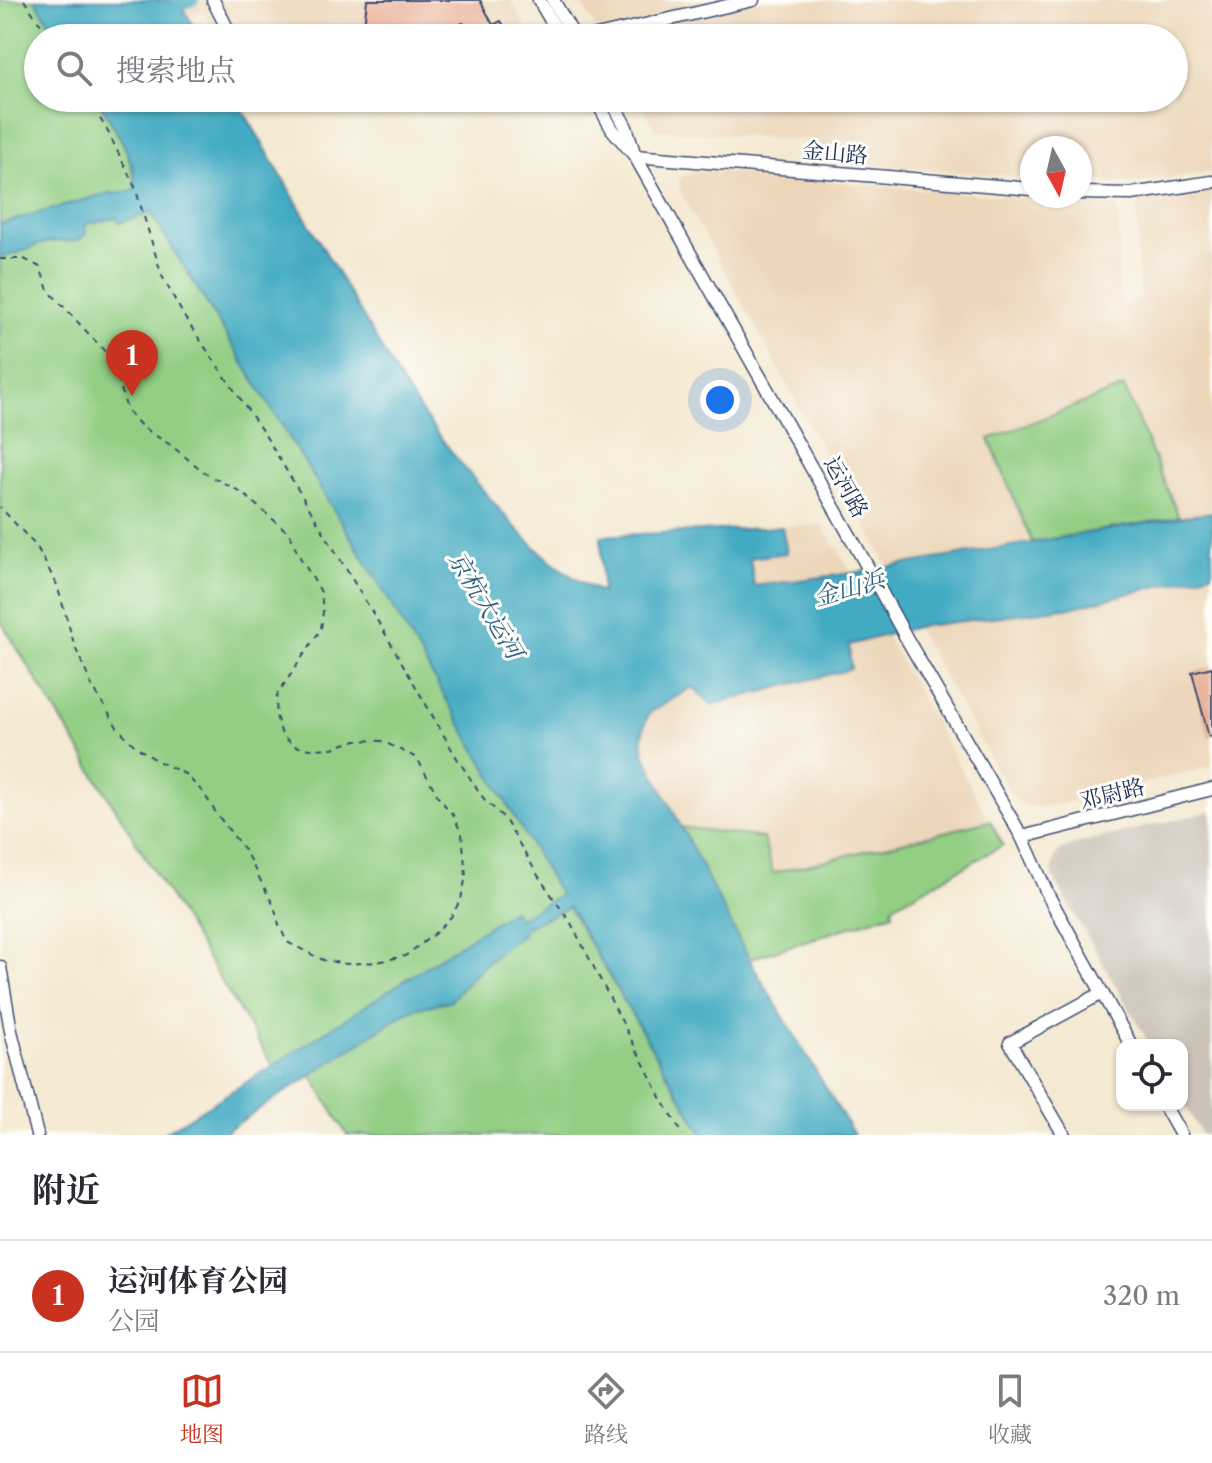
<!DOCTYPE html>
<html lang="zh">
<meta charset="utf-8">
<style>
:root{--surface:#fff;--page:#f7f7f7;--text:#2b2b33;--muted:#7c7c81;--line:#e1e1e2;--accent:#c8321e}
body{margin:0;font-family:"Libre Caslon Text","Noto Serif SC",serif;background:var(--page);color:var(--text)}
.controls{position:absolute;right:24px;bottom:24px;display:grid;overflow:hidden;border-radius:16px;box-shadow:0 2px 6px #0004}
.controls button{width:72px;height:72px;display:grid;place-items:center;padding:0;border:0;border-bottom:2px solid var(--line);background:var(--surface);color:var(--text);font:40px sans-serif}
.compass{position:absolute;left:1020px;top:136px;width:72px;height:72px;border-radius:50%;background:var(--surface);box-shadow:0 2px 6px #0004;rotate:172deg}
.you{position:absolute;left:720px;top:400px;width:28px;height:28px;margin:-20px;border:6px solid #fff;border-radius:50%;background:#1a73e8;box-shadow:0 0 0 12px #1a73e833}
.badge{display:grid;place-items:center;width:52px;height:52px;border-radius:50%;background:var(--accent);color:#fff;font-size:26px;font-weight:700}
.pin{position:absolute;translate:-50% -66px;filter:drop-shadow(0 2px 4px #0008)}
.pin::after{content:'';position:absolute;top:42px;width:28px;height:24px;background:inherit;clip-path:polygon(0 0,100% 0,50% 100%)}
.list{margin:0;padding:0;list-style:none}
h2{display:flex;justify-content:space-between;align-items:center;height:104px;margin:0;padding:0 32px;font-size:34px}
h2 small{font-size:26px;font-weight:400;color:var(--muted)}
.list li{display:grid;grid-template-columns:52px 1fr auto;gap:24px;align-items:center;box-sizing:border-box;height:112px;padding:0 32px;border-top:2px solid var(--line)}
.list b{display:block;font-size:30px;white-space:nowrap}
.list p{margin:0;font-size:26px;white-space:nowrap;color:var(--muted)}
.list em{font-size:26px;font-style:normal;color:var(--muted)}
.icon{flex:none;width:44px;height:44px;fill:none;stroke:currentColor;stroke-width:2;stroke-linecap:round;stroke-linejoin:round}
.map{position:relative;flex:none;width:1212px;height:1135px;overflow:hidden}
.search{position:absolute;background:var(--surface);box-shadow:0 2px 6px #0004;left:24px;right:24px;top:24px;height:88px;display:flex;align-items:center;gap:20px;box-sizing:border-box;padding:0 28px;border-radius:44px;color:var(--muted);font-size:30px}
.sheet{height:216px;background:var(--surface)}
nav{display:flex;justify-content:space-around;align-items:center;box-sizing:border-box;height:112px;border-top:2px solid var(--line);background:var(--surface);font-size:22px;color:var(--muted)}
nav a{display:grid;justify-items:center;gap:4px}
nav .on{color:var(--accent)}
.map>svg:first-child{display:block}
.built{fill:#ecd7ba}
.industrial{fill:#cbc2b8}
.green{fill:#92ce83;stroke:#567e70;stroke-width:2}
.water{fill:#42aac2;stroke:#2e6c90;stroke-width:2}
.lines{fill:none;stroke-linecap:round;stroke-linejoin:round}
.canal{stroke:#42aac2;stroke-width:12}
.building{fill:#e9b097}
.minor-casing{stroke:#3c4b6f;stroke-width:15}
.path{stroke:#3c4b6f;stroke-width:2;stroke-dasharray:6 6;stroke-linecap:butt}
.minor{stroke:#fff;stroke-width:12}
.labels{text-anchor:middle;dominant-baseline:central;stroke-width:6;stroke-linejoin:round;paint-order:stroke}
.street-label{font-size:22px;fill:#1b2f5e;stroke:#fdfcf7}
.water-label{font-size:24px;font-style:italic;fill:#2b6086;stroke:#fdfcf7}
</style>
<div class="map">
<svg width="1212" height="1135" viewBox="0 0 1212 1135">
<rect width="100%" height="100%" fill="#fdfcf7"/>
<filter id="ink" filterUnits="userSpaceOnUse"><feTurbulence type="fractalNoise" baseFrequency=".0125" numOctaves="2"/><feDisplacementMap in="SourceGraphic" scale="16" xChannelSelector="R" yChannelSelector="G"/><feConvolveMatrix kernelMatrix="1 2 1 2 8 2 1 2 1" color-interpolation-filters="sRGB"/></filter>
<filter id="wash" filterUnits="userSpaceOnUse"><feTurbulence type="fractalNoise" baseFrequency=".006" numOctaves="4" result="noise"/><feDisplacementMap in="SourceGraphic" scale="32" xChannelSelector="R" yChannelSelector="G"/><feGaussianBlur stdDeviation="1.8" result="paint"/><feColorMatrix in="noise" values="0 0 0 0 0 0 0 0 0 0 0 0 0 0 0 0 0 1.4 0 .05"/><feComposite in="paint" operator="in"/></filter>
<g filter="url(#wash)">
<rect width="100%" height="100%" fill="#f4e9d2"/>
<g class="built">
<path d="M178,0H511L532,38H217L203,11L187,16Z"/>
<path d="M580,0H1212V171L1142,183L1080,182V148H1032V178L839,162L806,140L656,130L637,98H1174V38H602Z"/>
<path d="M280,98H485L448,115L348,103H295Z"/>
<path d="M700,170L1119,206V295L1123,306L1141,299L1138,279L1137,204L1144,199L1212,188V512L1179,517L1123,387L990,439L1032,542L888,566L805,419L777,365L680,191L679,180L682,176Z"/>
<path d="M822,525L852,573L754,586L750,558L786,553L782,527Z"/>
<path d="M1212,573V766L1059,805L1029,807L1017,801L1011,795L916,627L1074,607Z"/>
<path d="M886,635L990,821L773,873L763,838L681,827L645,755L642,745L643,729L650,713L693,687L850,669L849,646Z"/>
</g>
<path class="industrial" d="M1212,811V1135H1202L1182,1100V1045H1150L1053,877L1052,867L1057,853L1074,844Z"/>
<g class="green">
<path d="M0,0H35L59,38H38V98H97L125,146L136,183L151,213L377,580L561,895L703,1135H347L312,1076L288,1090L0,620Z"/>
<path d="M1124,387L1179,517L1032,542L989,439Z"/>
<path d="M990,821L1003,845L892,907L893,913L749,959L681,827L763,838L773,873Z"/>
</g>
<g class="water">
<path d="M35,0H178L201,38H59Z"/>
<path d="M97,98H236L402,384C425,418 450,451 477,483C513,526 549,570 602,592L601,536L782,527L787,553L750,558L754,586L852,573L1212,512V573L1074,607L916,627L849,645L851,669L711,705L693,687L650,713C641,726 641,740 645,756L749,959L854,1135H703L569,907L524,928V933L508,944L478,971L450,1001L418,1008L405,1013L220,1135H161L274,1065L513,910L519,918L560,895L377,580L151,213L119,223L117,218L85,224L86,234C76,246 63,239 50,242C32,245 18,256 0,257V224L111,192L114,194L134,190C141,166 109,119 97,98Z"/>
</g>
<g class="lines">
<path class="canal" d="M165,9L193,0"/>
</g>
<g id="blocks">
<g class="building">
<path d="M367,0H480L493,25L501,21L511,38H471L463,23L438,38H423L419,31L403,38H358L364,27Z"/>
<path d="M1212,667V736L1209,737L1192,672Z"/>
</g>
</g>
</g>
<g filter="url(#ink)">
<use href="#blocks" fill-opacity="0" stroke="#3c4b6f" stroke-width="2"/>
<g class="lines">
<defs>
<g id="minor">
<path d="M213,0L232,38"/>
<path d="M539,0L561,38"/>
<path d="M553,0L575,38"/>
<path d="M588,38L753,0"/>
<path d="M412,98L441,100L451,98"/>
<path d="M595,98L612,129L635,156L867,566L908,641L1022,837L1049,897L1131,1045"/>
<path d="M610,98L626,127L633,149"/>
<path d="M635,156L1032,189"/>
<path d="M1080,193L1131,194L1212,182"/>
<path d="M1022,837L1212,789"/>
<path d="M0,967L11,1031L37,1135"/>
<path d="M1164,1105L1181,1135"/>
<path d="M1064,1135L1010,1043L1102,993"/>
</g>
</defs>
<use href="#minor" class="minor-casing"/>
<g class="path">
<path d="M24,0L50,38"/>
<path d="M88,98L108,132L135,187L162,276L185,318L265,435L386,635L458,760L484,799L504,818L539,877L572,925L662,1099L683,1135"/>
<path d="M0,259H24L40,267L48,290L113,360L127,410L142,427L169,444L208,475L241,492L290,534L298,554L321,592L323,612L321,629L277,695L276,716L282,735L294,746L310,749L333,748L356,740L382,741L417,758L439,798L453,815L462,834L466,876L461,899L451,917L433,935L405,956L377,962L347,964L323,960L287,942L279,925L274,906L245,851L216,813L203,792L185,774L156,760L135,746L117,727L92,686L75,647L57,585L37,547L0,507"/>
</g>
<use href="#minor" class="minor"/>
</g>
</g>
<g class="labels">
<g class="street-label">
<text transform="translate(835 153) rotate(5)">金山路</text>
<text transform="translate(846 487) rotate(61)">运河路</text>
<text transform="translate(1112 794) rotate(-14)">邓尉路</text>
</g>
<g class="water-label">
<text transform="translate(849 588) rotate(-16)">金山浜</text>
<text transform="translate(486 605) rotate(59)">京杭大运河</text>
</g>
</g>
</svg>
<div class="controls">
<button><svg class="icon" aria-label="locate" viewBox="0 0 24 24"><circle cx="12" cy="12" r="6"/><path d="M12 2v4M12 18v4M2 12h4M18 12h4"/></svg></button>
</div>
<svg class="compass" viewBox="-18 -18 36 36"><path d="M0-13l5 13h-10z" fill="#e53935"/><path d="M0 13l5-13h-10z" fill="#7c7c81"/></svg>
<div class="you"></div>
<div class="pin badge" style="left:132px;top:396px">1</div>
<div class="search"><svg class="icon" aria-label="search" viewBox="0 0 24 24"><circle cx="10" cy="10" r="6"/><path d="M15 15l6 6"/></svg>搜索地点</div>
</div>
<section class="sheet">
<h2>附近<small></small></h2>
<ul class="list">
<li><span class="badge">1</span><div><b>运河体育公园</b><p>公园</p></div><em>320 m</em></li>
</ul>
</section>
<nav>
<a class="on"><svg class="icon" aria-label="map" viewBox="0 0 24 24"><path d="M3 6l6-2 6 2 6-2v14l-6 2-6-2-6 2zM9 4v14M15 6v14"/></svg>地图</a>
<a><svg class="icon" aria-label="directions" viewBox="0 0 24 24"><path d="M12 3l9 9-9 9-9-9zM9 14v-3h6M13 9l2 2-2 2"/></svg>路线</a>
<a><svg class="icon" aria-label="saved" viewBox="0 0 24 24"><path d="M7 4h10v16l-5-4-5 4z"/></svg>收藏</a>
</nav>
